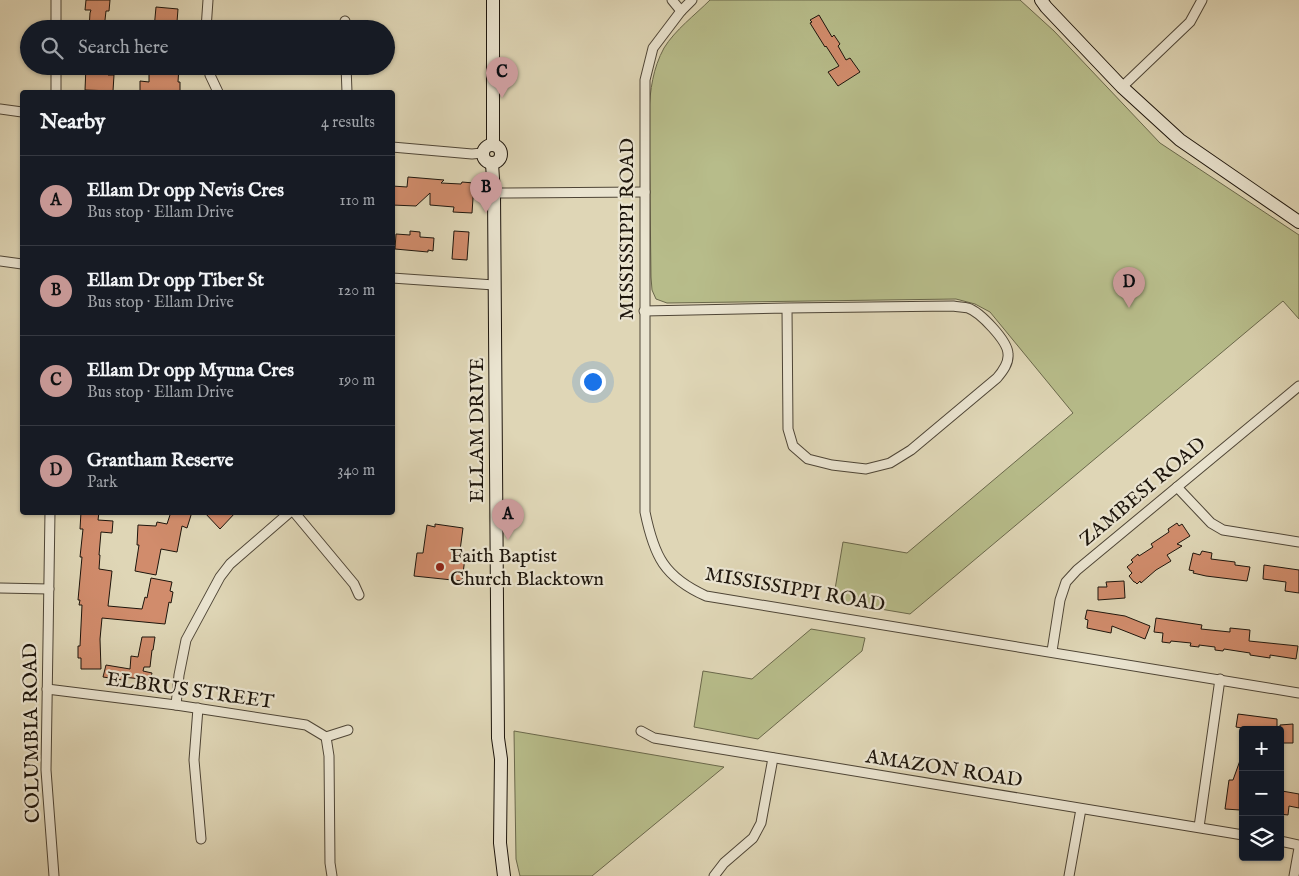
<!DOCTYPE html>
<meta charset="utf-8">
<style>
:root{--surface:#171b24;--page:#20242c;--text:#f1f3f6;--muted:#9ea1a6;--line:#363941;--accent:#c59692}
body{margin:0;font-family:"IM FELL English",serif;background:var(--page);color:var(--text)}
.controls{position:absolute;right:15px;bottom:15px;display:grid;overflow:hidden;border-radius:5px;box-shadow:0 1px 4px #0004}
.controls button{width:45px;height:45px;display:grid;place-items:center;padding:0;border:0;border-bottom:1px solid var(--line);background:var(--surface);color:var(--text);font:25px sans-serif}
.you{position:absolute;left:592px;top:381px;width:18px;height:18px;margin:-12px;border:4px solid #fff;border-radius:50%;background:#1a73e8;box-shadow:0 0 0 8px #1a73e833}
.badge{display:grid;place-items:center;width:32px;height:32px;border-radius:50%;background:var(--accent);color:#111;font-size:16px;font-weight:700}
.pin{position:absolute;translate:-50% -41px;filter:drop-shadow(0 1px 2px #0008)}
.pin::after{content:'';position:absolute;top:26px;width:18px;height:15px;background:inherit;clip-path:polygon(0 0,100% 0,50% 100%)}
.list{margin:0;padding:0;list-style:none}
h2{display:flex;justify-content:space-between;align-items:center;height:65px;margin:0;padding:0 20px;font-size:21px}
h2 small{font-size:16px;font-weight:400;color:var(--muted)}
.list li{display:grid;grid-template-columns:32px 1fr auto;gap:15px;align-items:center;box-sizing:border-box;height:90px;padding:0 20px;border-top:1px solid var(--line)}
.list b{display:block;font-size:19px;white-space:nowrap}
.list p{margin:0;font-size:16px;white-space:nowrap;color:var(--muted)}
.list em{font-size:16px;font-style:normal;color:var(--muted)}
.icon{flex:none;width:28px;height:28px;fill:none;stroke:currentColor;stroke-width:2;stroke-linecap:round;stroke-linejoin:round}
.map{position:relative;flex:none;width:1299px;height:876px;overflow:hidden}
.search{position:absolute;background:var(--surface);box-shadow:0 1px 4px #0004;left:20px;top:20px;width:375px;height:55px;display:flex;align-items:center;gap:12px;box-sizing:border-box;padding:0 18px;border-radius:28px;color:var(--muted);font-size:19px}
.panel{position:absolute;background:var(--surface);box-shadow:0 1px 4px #0004;left:20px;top:90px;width:375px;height:425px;border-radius:5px}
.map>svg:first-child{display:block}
.green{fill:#b7bc8a;stroke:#6a684b}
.building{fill:#d18c6c;stroke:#1d150c}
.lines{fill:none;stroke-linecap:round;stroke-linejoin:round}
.street-casing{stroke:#4e4536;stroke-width:11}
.secondary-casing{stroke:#1d150c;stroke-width:14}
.street{stroke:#eae4d0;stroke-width:9}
.secondary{stroke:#eae4d0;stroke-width:12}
.poi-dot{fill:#8f2418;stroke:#eae4d0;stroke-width:2}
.labels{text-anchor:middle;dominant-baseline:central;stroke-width:4.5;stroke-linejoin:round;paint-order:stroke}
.street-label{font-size:20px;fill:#1d150c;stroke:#eae4d0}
.poi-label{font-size:20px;fill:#1d150c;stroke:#eae4d0;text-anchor:start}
</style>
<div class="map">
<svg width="1299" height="876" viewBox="0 0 1299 876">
<rect width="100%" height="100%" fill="#dfd6b6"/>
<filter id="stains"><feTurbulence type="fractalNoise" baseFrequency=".004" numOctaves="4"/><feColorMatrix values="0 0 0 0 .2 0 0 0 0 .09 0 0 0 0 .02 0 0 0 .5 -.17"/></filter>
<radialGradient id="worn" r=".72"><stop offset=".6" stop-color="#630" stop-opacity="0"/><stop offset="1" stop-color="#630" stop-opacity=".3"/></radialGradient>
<g class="green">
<path d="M710,0H1020L1054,31L1160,143L1299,235V319L1283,301L910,614L833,601L843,542L907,553L1073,413L990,312L975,304L956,299L667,303L656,299L652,290L651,277L649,113C650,90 653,68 664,48C675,30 695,15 710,0Z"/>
<path d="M811,629L865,638L862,651L758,739L694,727L703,671L752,679Z"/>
<path d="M514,731L724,767L592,876H520L516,859Z"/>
</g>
<g class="building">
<path d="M86,0H110L109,11H106L104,29H89L90,13L91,10H85Z"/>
<path d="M156,7L178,9L177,22L168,21V29H154Z"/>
<path d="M819,15L832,37L834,35L840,44L838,46L846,60L850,58L860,72L838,86L828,72L839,66L826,46L825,47L810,23L812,22L810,20Z"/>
<path d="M86,66H108V75H114L113,91L85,90Z"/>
<path d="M149,66H179L178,82H180V92H140V81L149,82Z"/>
<path d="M408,177L444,180L441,183L461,184L462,182L474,183L472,213L453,212L454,207L430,205V193L416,206L392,205V186L407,187Z"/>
<path d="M410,231L420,232V237L434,238L433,251L428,250V252L395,249L396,234L410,235Z"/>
<path d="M454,231L469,232L467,260L452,259Z"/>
<path d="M81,512H99L98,520L113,521L112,533L101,532L99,555H100L99,569L112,571L108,606L142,609L145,597L147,598L151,578L172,582L170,591L173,592L171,603L169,602L165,624L102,618L100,639L101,669H81V658H78V646H80L82,605H79L80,600H78L82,557H80L83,529H80Z"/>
<path d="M171,512H192L187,528L182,526L177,552L161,549L156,575L135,571L139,545H137L138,525L156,526L157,522L167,524Z"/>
<path d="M204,512H236L220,529Z"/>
<path d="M1177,523L1179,526L1182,524L1190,536L1177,544L1182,546L1167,555L1171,561L1156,570L1141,583L1140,581L1137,584L1135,582H1134L1129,576L1132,573L1127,567L1133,562L1131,560L1138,554L1139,556L1153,547L1151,544L1169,532L1168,529Z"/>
<path d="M435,524L463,528L459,558H465L462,581L414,576L417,553H423L427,525L435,527Z"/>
<path d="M1202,551L1212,553L1211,559L1235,562V565L1250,567L1247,581L1206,576L1193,573L1194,571L1189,570L1193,553L1200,555Z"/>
<path d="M1264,565L1299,570V593L1285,591L1286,582L1263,579Z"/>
<path d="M1124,581L1125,598L1098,600V587H1107L1106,582Z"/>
<path d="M1087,610L1125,616L1150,626L1145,639L1112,626L1111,633L1087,628L1088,620L1085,619Z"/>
<path d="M1156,618L1202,625L1201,629L1230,632V628L1250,630L1249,641L1298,646L1296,659L1270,655V658L1250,655V653L1224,649L1223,651L1215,650V647L1199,645V647L1190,646L1191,643L1171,641L1170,643L1162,642L1163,633L1154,632Z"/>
<path d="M142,637H155L153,650H152L150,667H144L143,671L152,673L150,680L123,677V680L103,677L106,665L130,669L131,656L138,657Z"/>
<path d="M1238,714L1277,719V730H1254L1236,727Z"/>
<path d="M1293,724V743H1283V738H1280V725Z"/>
<path d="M1242,755L1243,756V809H1240V810L1225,809L1229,780H1233Z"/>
<path d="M1282,791L1299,794V808L1289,806L1288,815L1280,814Z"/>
</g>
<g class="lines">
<defs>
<g id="street">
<path d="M672,0L681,11"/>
<path d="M692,0L681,11L653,48L645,80V512C654,556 664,577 706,596L1299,693"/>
<path d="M345,21L346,29"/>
<path d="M56,29V0"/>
<path d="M206,29L208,0"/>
<path d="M208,66L210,75L218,92"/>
<path d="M346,66L347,92"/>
<path d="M1122,87L1190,22L1202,0"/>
<path d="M56,92V66"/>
<path d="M0,109L22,112"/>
<path d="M392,147L472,154L482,153"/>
<path d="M494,193L645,192"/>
<path d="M0,261L22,264"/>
<path d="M392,278L494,285"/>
<path d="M644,311L787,308L953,306C958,307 964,307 968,308C980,312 1008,341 1008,354C1009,363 1003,371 997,378L911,450L890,463L866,469L832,465L808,459L793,446L788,429L787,308"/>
<path d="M1177,487L1211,523L1223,530L1299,542"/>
<path d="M50,512L46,770L54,876"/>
<path d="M294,512L354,584L359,595"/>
<path d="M0,588L49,589"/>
<path d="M1052,651L1060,600L1066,582L1077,570L1299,386"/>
<path d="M47,689L176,705L306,725L326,737L329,756L330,863L332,876"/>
<path d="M176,705L179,675L186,640L220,577L230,564L290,512"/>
<path d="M198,708L194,760L201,839"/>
<path d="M641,731L654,738L1243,835"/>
<path d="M326,737L348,730"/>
<path d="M1199,827L1220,679"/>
<path d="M1280,841L1299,845"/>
<path d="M714,876L724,863L753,838L761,823L773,758"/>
<path d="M1069,876L1081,809"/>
<path d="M1294,876L1299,848"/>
</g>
<g id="secondary">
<path d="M493,0V145"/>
<path d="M1041,0L1046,7L1122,87L1180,140L1299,222"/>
<circle cx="492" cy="154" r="9"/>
<path d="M492,164L494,193L498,738L501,759L500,843L504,876"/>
</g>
</defs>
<use href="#street" class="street-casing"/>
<use href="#secondary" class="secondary-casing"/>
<use href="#street" class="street"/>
<use href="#secondary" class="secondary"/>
</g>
<circle class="poi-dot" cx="440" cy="567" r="5"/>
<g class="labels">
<g class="street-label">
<text transform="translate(627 229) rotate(-90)">MISSISSIPPI ROAD</text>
<text transform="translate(477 430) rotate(-90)">ELLAM DRIVE</text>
<text transform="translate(1143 492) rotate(-40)">ZAMBESI ROAD</text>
<text transform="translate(795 590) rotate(10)">MISSISSIPPI ROAD</text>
<text transform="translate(190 691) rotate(8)">ELBRUS STREET</text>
<text transform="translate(32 733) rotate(-91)">COLUMBIA ROAD</text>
<text transform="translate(944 769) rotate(9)">AMAZON ROAD</text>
</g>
<g class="poi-label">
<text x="450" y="556">Faith Baptist<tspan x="450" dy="23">Church Blacktown</tspan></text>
</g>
</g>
<rect width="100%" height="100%" filter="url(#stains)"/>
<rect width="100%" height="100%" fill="url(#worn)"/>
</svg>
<div class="controls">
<button>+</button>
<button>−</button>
<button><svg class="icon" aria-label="layers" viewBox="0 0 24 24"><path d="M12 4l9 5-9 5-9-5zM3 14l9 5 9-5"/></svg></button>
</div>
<div class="you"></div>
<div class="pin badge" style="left:508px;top:540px">A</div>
<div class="pin badge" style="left:486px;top:213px">B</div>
<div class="pin badge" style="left:502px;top:98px">C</div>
<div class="pin badge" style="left:1129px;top:308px">D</div>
<div class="search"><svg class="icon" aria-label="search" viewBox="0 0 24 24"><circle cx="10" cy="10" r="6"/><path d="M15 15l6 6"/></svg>Search here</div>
<section class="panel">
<h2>Nearby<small>4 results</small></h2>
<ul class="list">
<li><span class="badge">A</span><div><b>Ellam Dr opp Nevis Cres</b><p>Bus stop · Ellam Drive</p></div><em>110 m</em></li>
<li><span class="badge">B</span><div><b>Ellam Dr opp Tiber St</b><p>Bus stop · Ellam Drive</p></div><em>120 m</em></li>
<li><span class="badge">C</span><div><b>Ellam Dr opp Myuna Cres</b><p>Bus stop · Ellam Drive</p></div><em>190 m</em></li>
<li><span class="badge">D</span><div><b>Grantham Reserve</b><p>Park</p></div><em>340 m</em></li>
</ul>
</section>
</div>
